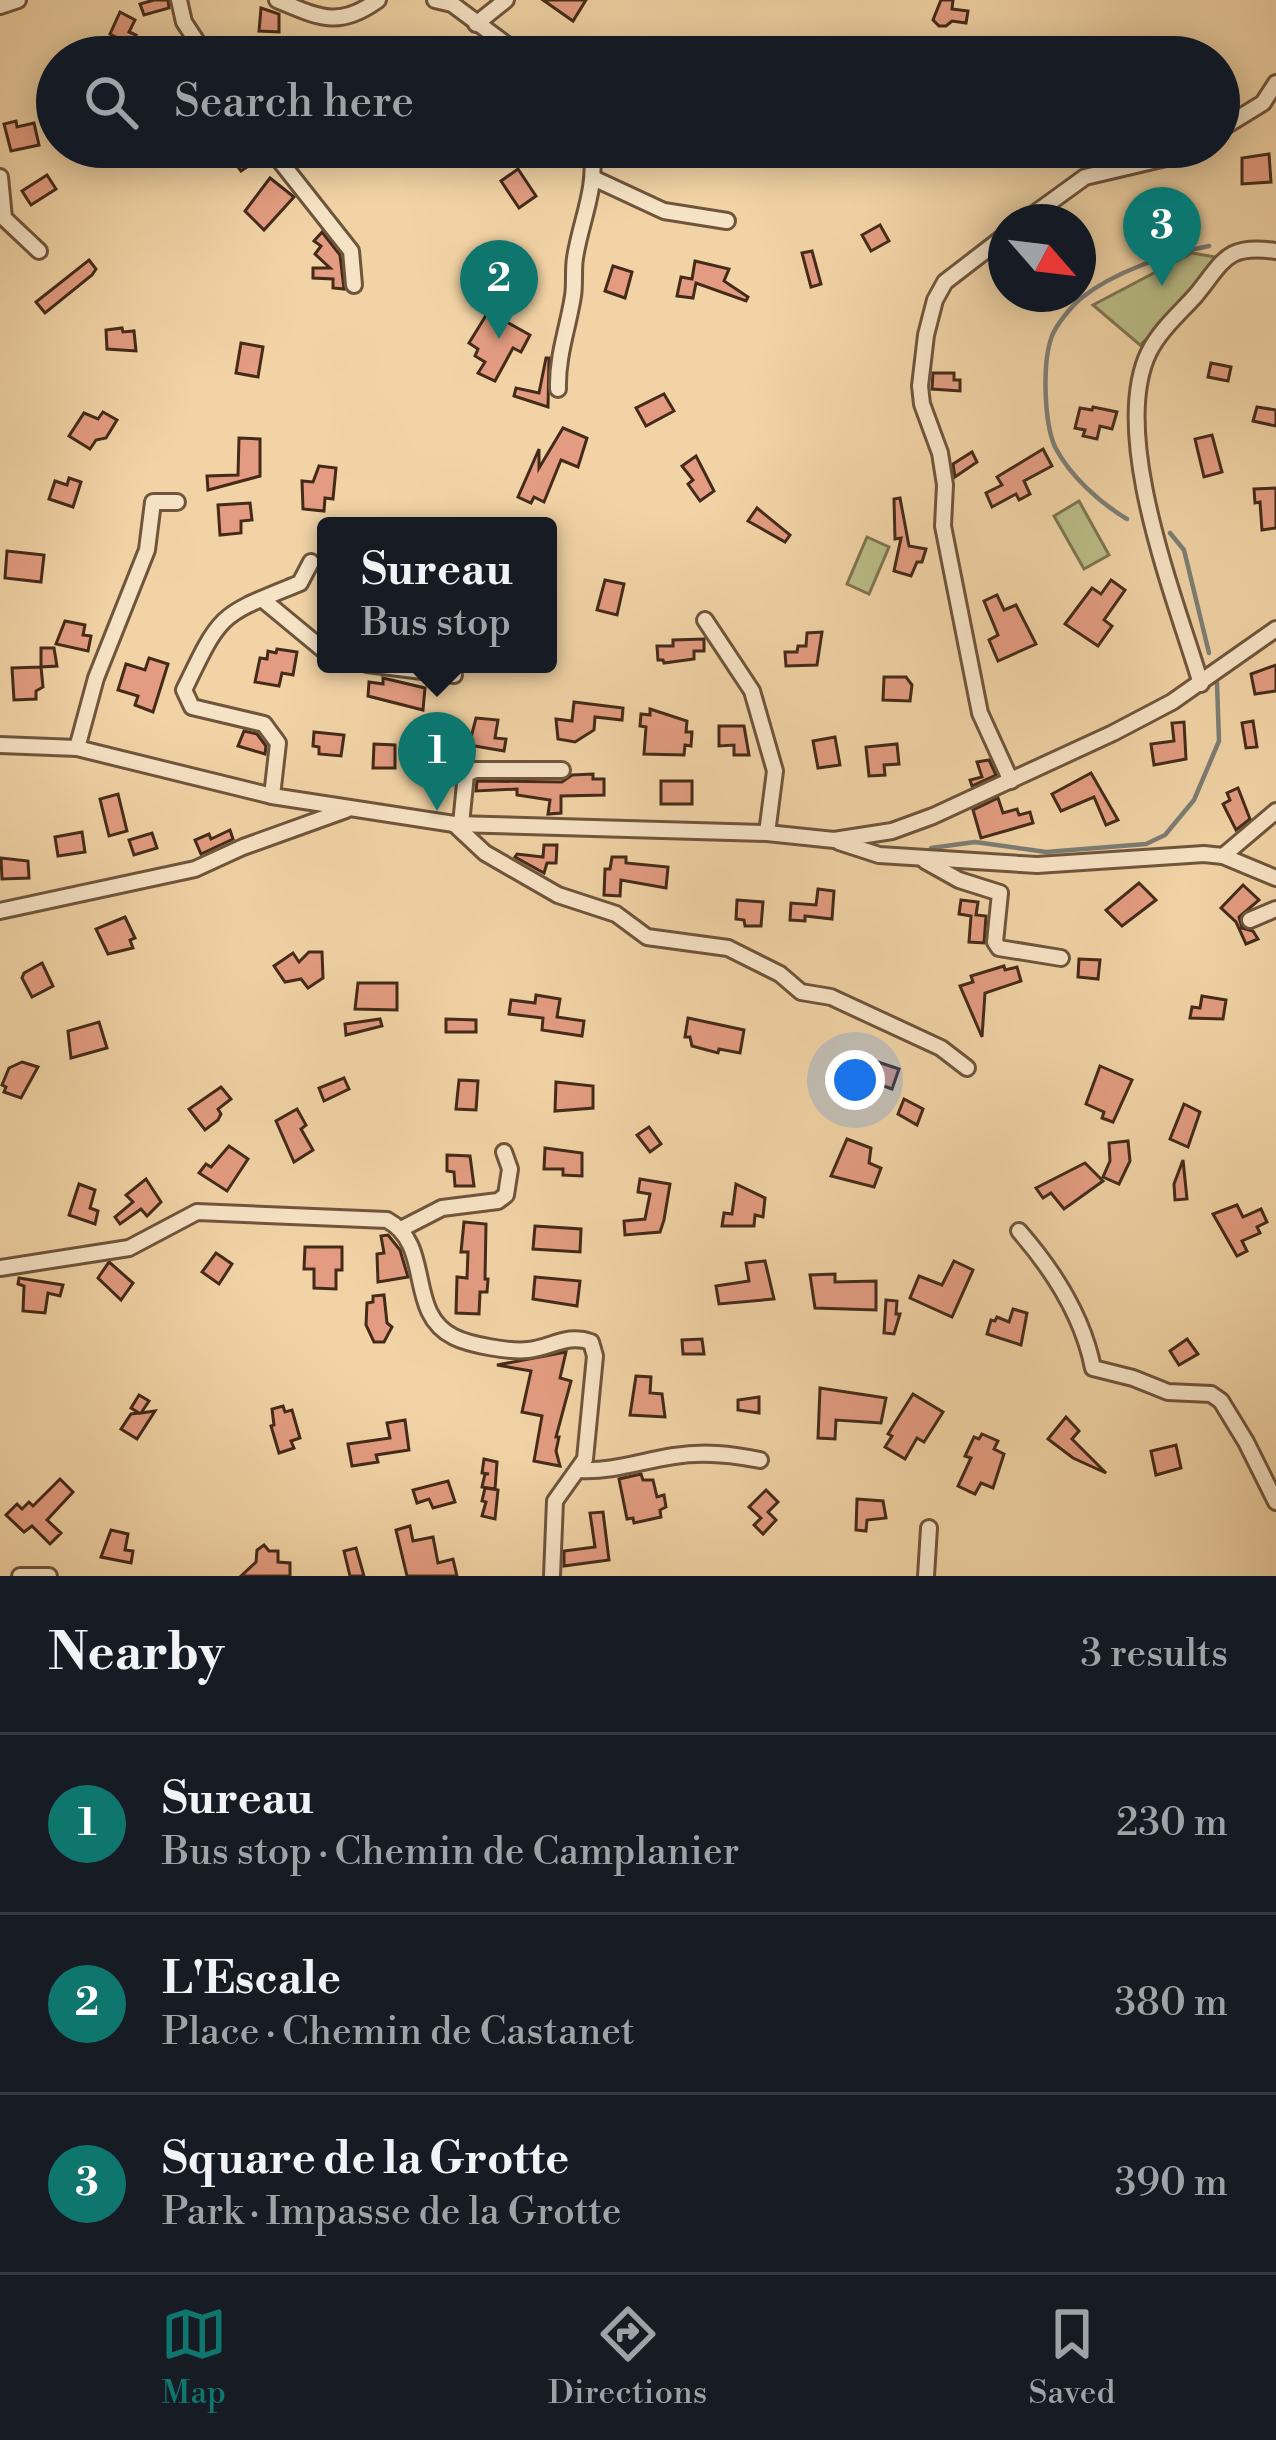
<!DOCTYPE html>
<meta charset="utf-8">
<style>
:root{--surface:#171b24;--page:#20242c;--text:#f1f3f6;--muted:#9ea1a6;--line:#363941;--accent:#0f766e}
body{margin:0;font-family:"Libre Bodoni",serif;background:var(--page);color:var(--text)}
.compass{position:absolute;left:988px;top:204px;width:108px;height:108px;border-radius:50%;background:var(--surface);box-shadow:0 6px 30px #0003;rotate:118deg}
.you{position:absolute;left:855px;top:1080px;width:42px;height:42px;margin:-30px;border:9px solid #fff;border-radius:50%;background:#1a73e8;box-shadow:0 0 0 18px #1a73e833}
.badge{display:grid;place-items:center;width:78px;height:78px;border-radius:50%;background:var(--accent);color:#fff;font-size:39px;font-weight:700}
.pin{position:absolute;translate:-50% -99px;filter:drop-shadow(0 3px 6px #0008)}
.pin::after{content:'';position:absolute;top:63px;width:42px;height:36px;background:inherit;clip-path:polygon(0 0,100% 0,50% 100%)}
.popup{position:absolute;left:317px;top:517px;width:240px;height:156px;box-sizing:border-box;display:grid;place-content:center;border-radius:12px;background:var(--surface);filter:drop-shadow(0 3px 9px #0005);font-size:39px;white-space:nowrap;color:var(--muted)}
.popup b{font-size:45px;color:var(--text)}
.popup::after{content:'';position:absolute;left:50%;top:100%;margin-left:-24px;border:24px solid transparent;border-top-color:var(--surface)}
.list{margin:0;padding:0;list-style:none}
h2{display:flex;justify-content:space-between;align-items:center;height:156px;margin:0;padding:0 48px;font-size:51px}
h2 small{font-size:39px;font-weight:400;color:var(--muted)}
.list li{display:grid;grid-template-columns:78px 1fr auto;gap:36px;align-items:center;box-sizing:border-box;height:180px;padding:0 48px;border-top:3px solid var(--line)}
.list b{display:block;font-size:45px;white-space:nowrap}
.list p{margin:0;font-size:39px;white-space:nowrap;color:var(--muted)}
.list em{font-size:39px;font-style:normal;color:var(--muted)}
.icon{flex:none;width:66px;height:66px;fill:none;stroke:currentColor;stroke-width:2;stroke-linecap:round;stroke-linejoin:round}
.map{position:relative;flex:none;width:1276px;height:1576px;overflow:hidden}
.search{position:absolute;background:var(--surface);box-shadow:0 6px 30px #0003;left:36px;right:36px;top:36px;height:132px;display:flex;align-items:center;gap:30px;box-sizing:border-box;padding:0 42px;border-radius:66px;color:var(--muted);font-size:45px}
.sheet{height:696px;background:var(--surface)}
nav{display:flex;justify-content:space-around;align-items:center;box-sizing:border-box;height:168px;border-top:3px solid var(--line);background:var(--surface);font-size:33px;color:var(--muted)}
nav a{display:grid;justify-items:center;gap:6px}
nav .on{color:var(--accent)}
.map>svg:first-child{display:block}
.green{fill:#b9bc87;stroke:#7e7450;stroke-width:3}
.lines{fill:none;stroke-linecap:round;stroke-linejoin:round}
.stream{stroke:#7c7d75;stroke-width:4.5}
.building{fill:#e39c81;stroke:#442b19;stroke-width:3}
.minor-casing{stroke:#6f553c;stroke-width:20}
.minor{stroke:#f6e2c4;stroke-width:14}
</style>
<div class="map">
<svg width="1276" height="1576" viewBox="0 0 1276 1576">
<rect width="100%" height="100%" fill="#f1d3a5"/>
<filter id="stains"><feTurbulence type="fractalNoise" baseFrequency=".00167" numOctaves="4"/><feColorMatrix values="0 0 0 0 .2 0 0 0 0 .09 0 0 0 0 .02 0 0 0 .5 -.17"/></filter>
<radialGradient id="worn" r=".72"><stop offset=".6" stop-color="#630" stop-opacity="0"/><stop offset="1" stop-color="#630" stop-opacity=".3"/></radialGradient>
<g class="green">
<path d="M1192,253L1221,258L1179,308L1140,345L1093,305Z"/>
<path d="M1079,501L1109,555L1084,569L1054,516Z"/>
<path d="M867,537L889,547L869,594L847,584Z"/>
</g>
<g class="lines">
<g class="stream">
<path d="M1127,519C1100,503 1070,476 1055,447C1044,422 1042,362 1052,336C1056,325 1071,307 1080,299C1115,271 1167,254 1209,246"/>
<path d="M1170,533L1184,550L1209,653"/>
<path d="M931,848L975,842L1046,852L1146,844L1165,835L1194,800L1219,741L1217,683"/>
</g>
</g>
<g class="building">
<path d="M154,0H168L169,8L144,15L140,4Z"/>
<path d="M543,0H586L573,21Z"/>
<path d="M941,0H953L952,9L968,11L966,23L952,21L946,26H939L933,20Z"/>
<path d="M261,8L279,14V32L259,31Z"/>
<path d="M120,12L135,20L129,32L136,35L131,45L110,34Z"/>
<path d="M404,42L428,43V56H403Z"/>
<path d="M16,121L17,127L34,123L39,145L11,151L4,124Z"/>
<path d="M223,147H258L259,152L256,161L241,171Z"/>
<path d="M1269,154L1271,182L1242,184V158Z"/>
<path d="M518,169L536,196L519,208L501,181Z"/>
<path d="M47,175L56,189L31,205L22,191Z"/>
<path d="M270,178L294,197L264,230L245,211Z"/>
<path d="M880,225L889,241L871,251L862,235Z"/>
<path d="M322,232L340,255L344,289L333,288V279L313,278V268H330L315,254L321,246L314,241Z"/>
<path d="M812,251L821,284L811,287L802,253Z"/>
<path d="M89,260L96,269L92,275L45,313L36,302Z"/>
<path d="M695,261L729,269L724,281L748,297L746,301L696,283L693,298L677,296L681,277L692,279Z"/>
<path d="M613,266L632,272L625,298L605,291Z"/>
<path d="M493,304L508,313L503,320L530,335L521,352L513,348L495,381L478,373L485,362L475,356L478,349L469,343Z"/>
<path d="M122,328L123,332L134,331L136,351L107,349L106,330Z"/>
<path d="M241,343L263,347L258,377L236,373Z"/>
<path d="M546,358H549L548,407L514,396L516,388L539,393Z"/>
<path d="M1211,363L1231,367L1228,381L1208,377Z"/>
<path d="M933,373H954V380H960V391L932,389Z"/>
<path d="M664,394L674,411L646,426L636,408Z"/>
<path d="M1093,407L1117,412L1112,429L1100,426L1097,439L1083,436L1085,430L1075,428L1080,408L1092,410Z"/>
<path d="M1257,407L1276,410V426L1253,421Z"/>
<path d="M103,412L117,420L106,438L96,440L90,449L69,436L84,413L98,419Z"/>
<path d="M563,428L587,438L578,467L561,460L544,502L534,497L531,503L518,497L539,449V468Z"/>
<path d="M1212,435L1222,472L1204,477L1195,439Z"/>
<path d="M239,438L260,439V476L208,490L207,476L238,475Z"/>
<path d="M1043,449L1052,466L1024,481L1030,494L1019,500L1016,494L992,507L986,493L1002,485L997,477Z"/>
<path d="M972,452L977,462L955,477L953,464Z"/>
<path d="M696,456L714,491L700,501L688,484L693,480L682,466Z"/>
<path d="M319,466L336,468L333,499L325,498L324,511L303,509L302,481L313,482Z"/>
<path d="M69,478L81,482L73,507L49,499L55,481L67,485Z"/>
<path d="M1276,488V528L1262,530L1260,502L1255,503L1254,489Z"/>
<path d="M900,498L909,546L926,549L922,562H917L911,576L894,571L901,538L895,539L894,499Z"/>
<path d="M250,503L252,520L241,521V533L220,535L218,505Z"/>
<path d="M757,508L790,535L785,542L748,521Z"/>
<path d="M7,551L44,555L41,582L5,578Z"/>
<path d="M605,580L624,584L617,615L597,610Z"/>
<path d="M1111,580L1125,590L1104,620L1112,626L1098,646L1065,624L1092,588L1101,594Z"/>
<path d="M997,595L1004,610L1016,605L1036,644L998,661L989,640L998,635L984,601Z"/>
<path d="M65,621L85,625L83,635L91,636L88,651L56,644Z"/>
<path d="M822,632L817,665L786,666L785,652H797L798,646H806L807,633Z"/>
<path d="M704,639V651H694V659L664,663L663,660H658L657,646H673V640Z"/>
<path d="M41,648H54L57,666L41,667L43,687L36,691V699L14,700L12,668L41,667Z"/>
<path d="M277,649L297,652L293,675L282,673L279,686L255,682L260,658L267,659L268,651L276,653Z"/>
<path d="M149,658L168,664L153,712L135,705L138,696L118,690L126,664L145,670Z"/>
<path d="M1276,665V691L1255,694L1251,674Z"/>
<path d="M884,677H906L912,685L910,701L883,700Z"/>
<path d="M383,678L425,688L423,710L368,696L369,682L383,684Z"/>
<path d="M574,702L623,708L622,720L595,717L594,730L575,742L558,739L556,719L572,721Z"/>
<path d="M650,709L687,721L686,732H692L691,746L685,745L684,755L644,754L646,727L640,726L641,714L650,715Z"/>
<path d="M476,718L498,720L495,738L506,739L504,751L469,745Z"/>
<path d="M1253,721L1257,747L1246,748L1242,723Z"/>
<path d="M1184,722L1186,759L1154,765L1151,744L1174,741L1172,723Z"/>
<path d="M719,726H744L749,755H734V745L719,746Z"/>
<path d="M244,731L257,734L266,746L265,754L238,746Z"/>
<path d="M314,732L344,735L341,756L319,754V747L313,746Z"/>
<path d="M835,737L840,765L818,768L813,741Z"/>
<path d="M374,744L395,745V768H373Z"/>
<path d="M897,744L899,764L884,765L885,775L869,776L866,747Z"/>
<path d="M989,760L996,775L972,786L970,780L982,777L977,762Z"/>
<path d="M1091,773L1118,820L1106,825L1094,797L1061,811L1052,794Z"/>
<path d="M593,774V779H604V795L561,796V813L548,814L550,800L517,795V789L476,791L477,781L562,782L572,775Z"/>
<rect x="661" y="781" width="31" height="23"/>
<path d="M1238,788L1250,819L1236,830L1223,804L1230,800L1227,793Z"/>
<path d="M118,794L127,831L109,836L100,799Z"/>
<path d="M998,798L1003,813L1017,809L1019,815L1030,812L1033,823L981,838L973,810Z"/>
<path d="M230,830L233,839L201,854L195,840L209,834L211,839Z"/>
<path d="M82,832L85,852L58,856L55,837Z"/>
<path d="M152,833L157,848L134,855L129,840Z"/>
<path d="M544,845H557L556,863H547L544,873L515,857L517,854L543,857Z"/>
<path d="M612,857H626V863L668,867L666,888L621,880L620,896L604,895L605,869H610Z"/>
<path d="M1,858L28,861L29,878L2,879Z"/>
<path d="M1139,883L1156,900L1122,926L1106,910Z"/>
<path d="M1243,885L1259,900L1239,917L1242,928L1253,931L1258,939L1246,944L1236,922L1221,908Z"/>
<path d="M818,889L834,891L832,919L805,916V921L790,920L791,903L816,905Z"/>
<path d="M737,900L763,902L761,926H745L744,920L736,919Z"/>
<path d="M961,900L978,902L976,915L986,916L984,943L969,942L971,916L959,914Z"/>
<path d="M125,917L135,938L130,940L133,948L108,954L96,929Z"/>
<path d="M309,952H322L323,978L308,988L301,979L285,982L274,966L293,953L299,962Z"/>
<path d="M1079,959L1100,960L1098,979L1078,977Z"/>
<path d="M42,963L53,986L32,997L22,978L24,973Z"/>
<path d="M1004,966L1005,970L1017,967L1021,981L985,993L982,1037L960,986L973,982L971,976Z"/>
<path d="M358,983H397V1010L355,1009Z"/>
<path d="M536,995L560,999L557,1017L584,1021L582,1036L542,1030L543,1018L509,1014L511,1000L535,1003Z"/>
<path d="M1202,996L1226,1000L1223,1019L1190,1018L1192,1007L1200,1008Z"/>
<path d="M688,1018L744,1030L740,1053L719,1049L718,1053L692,1046L690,1037H685Z"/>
<path d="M380,1019L382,1026L346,1035L345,1024Z"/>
<path d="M446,1019L476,1020V1032H446Z"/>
<path d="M99,1022L107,1048L71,1058L68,1031Z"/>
<path d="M869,1059L899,1069L892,1089L862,1078Z"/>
<path d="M22,1062L38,1067L21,1098L4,1092L6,1087L2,1085L9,1068Z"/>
<path d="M1100,1066L1132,1080L1113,1122L1102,1118L1104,1112L1086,1104Z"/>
<path d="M344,1078L349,1089L324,1101L319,1088Z"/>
<path d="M459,1080L478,1081L476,1110L456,1109Z"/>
<path d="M556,1082L593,1086V1108L555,1111Z"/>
<path d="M221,1087L231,1099L218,1109L221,1114L218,1120L205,1130L189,1109Z"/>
<path d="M904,1099L923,1109L917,1125L898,1114Z"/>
<path d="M1184,1104L1200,1112L1188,1147L1170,1139Z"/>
<path d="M297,1109L306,1125L301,1129L313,1150L294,1162L276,1121Z"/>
<path d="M649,1127L661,1144L650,1152L637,1135Z"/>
<path d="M847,1139L871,1148L869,1163L881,1168L874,1187L831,1176Z"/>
<path d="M1128,1141L1130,1161L1119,1184L1103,1177L1110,1161L1109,1143Z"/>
<path d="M229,1146L248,1159L227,1191L199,1173L206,1164L211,1167Z"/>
<path d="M545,1148L582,1153V1176L563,1175V1169H544Z"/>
<path d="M447,1155L470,1156L474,1186H455L454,1172L447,1171Z"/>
<path d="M1183,1160L1187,1199L1175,1200L1174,1184Z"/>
<path d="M1085,1163L1103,1181L1064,1209L1051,1193L1043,1198L1036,1188Z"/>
<path d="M146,1179L161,1202L147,1216L141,1209L120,1224L115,1217L133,1202L126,1195Z"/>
<path d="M640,1179L670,1184L664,1220L660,1232L625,1235L624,1221L645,1219L650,1194L638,1192Z"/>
<path d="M79,1184L95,1190L90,1208L98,1211L95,1224L69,1215Z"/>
<path d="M736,1184L765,1198L763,1217L755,1215L754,1226H722L724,1213L732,1214Z"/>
<path d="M1237,1205L1243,1217L1261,1209L1267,1222L1257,1227L1260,1233L1242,1241L1247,1251L1237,1256L1213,1214Z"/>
<path d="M464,1222L486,1224L485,1279H488L487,1292H480L479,1314L456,1313L457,1277L467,1278L468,1252H461Z"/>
<path d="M535,1226L581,1229L580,1252L533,1249Z"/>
<path d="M388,1235L400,1250L408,1277L378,1282L377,1254L384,1253L381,1236Z"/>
<path d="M305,1247H342V1270H336V1289L314,1288V1269H304Z"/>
<path d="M216,1253L232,1264L219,1284L202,1272Z"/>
<path d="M765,1261L774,1299L719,1304L716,1286L749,1281L746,1263Z"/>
<path d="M954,1261L973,1270L952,1317L910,1298L919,1276L942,1285Z"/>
<path d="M109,1262L133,1283L121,1300L98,1278Z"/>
<path d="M835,1274V1282L876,1281V1310L815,1308L810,1275Z"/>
<path d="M535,1277L580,1281L577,1306L533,1299Z"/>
<path d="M19,1278L63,1285L60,1296L48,1293L45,1313L23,1311L24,1286L18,1284Z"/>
<path d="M384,1295L387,1323L392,1327L384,1342H374L366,1325L367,1303L373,1302V1296Z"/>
<path d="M886,1300L897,1301L896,1314H900L894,1334L884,1333Z"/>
<path d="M1013,1309L1027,1313L1021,1345L987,1334L991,1320L995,1321L997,1317L1009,1322Z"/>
<path d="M702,1339L704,1354H683L682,1340Z"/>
<path d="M1187,1339L1198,1354L1179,1365L1170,1351Z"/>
<path d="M566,1352L560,1378L571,1381L556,1437H559L556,1451L560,1466L534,1461L542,1416L522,1412L531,1371L497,1365Z"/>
<path d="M636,1376L651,1377L650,1393L662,1394L665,1417L630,1415Z"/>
<path d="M820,1388L886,1398L881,1423L836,1420L835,1439L818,1438Z"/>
<path d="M913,1394L943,1412L924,1442L917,1438L905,1459L885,1447L892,1436L888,1434Z"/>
<path d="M139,1395L149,1401L141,1413L155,1411L137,1439L121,1429L131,1414L139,1413L131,1408Z"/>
<path d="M759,1397V1413L738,1410V1400Z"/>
<path d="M283,1406L285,1412L292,1410L300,1438L291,1441L294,1448L279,1453L271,1426L274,1425L272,1409Z"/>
<path d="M1066,1417L1079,1431L1072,1439L1106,1473L1073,1458L1048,1439Z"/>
<path d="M405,1420L409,1450L376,1455L378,1462L352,1466L348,1444L390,1438L387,1423Z"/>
<path d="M982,1434L998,1441L994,1449L1004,1454L993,1488L981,1483L975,1494L958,1486L971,1458L965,1456L974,1437L979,1439Z"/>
<path d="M1176,1445L1181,1468L1156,1475L1151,1451Z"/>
<path d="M484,1459L497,1462L495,1489L482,1487L485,1474H489L482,1473Z"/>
<path d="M641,1474L643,1480H653L657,1497L664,1495L666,1507L660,1510L661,1517L634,1523L633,1518L627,1519L619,1479Z"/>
<path d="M60,1479L73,1492L47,1520L61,1533L50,1544L32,1526L24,1532L6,1515L17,1504L22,1509L29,1502L33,1506Z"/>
<path d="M448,1481L455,1502L433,1508L429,1499L417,1503L413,1490Z"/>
<path d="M485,1488L498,1490L495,1519L482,1516L486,1502L482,1501Z"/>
<path d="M766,1490L778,1502L768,1512L776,1520L763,1534L754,1525L761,1518L749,1507Z"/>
<path d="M857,1499L883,1501L886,1518L867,1520L866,1531L856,1530Z"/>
<path d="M603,1512L609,1560L564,1566V1551L595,1547L590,1513Z"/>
<path d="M410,1526L413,1541L433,1537L438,1563L453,1559L457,1576H407L396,1530Z"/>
<path d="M111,1530L128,1534L125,1550L133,1551L131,1563L101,1557Z"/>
<path d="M264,1545L269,1551H278V1562L290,1563V1576H241L256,1562L257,1550Z"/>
<path d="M356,1548L364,1576H350L344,1551Z"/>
</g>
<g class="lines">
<defs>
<g id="minor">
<path d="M179,0L184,22L207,57"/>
<path d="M277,0C318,17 338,29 378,0"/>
<path d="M435,0L452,4L523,57"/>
<path d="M0,6L18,0"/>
<path d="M476,24L506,0"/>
<path d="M1219,130L1263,103L1276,83"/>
<path d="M269,147L351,251L354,285"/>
<path d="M0,177L4,218L39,251"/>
<path d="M593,178L664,211L727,221"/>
<path d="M1023,222L1085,177L1170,157L1188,147"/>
<path d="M1006,235L945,282L935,300L926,335L920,386L922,404L940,453L945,485L943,526L980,713L1011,781"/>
<path d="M558,389C557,356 568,328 573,296C575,283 573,270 575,258C581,219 598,188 591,147"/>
<path d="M262,599L326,652"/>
<path d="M705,620L752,691L775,771L767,833"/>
<path d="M367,664L454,675"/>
<path d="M1201,684C1176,600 1109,434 1149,352C1160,330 1180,313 1196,295C1225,259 1227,244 1276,251"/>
<path d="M0,745L77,748L272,796L454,824L767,833L834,840L892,831L933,816L1113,733L1172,702L1276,629"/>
<path d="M77,748L96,678L147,550L153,502H177"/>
<path d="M272,796L278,743L264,724L192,707L184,690C222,611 219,616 300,583L311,562"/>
<path d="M454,824L485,853L558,895L616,914L647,937L728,948L780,974L801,992L831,997L941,1048L967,1068"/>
<path d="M461,824L466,774L475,770H562"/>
<path d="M839,842L879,855L1037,865L1204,854L1223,856L1276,878"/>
<path d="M1223,856L1276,811"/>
<path d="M925,861L959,880L1000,893L995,942L999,948L1061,958"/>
<path d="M0,911L195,869L243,847L346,810"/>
<path d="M1250,920L1276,909"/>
<path d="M403,1228L442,1208L498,1201L506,1195L510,1169L504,1152"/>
<path d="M1019,1231C1053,1270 1083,1317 1093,1368L1133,1378L1168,1392L1211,1394L1221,1401L1246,1442L1276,1502"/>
<path d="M0,1268L129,1248L197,1212L387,1220C434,1245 405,1313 454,1337C470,1345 510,1352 528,1350C551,1348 567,1333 591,1342L595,1356L585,1459L555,1501L552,1576"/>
<path d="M579,1470C612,1472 641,1461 674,1456C704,1451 731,1454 760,1460"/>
<path d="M20,1576H49"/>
<path d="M926,1576L929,1528"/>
</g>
</defs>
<use href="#minor" class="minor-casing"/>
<use href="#minor" class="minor"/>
</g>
<rect width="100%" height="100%" filter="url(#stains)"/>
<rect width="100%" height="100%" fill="url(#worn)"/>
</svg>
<svg class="compass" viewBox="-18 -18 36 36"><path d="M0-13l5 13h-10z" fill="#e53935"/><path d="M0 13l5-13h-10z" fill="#9ea1a6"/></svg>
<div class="you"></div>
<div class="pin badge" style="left:437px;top:811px">1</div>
<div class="popup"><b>Sureau</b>Bus stop</div>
<div class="pin badge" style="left:499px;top:339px">2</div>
<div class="pin badge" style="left:1162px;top:286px">3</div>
<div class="search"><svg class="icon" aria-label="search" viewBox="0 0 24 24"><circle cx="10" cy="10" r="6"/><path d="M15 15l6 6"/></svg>Search here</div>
</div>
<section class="sheet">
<h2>Nearby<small>3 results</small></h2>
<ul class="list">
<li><span class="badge">1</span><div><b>Sureau</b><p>Bus stop · Chemin de Camplanier</p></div><em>230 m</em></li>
<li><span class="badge">2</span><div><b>L'Escale</b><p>Place · Chemin de Castanet</p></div><em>380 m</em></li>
<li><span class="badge">3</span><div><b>Square de la Grotte</b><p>Park · Impasse de la Grotte</p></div><em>390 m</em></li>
</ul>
</section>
<nav>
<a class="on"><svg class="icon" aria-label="map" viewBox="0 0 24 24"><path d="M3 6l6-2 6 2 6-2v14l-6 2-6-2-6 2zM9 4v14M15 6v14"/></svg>Map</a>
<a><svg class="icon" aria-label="directions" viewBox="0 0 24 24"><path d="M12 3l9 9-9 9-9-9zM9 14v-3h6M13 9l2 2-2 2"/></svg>Directions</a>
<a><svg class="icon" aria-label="saved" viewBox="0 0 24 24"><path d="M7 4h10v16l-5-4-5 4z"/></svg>Saved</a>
</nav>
